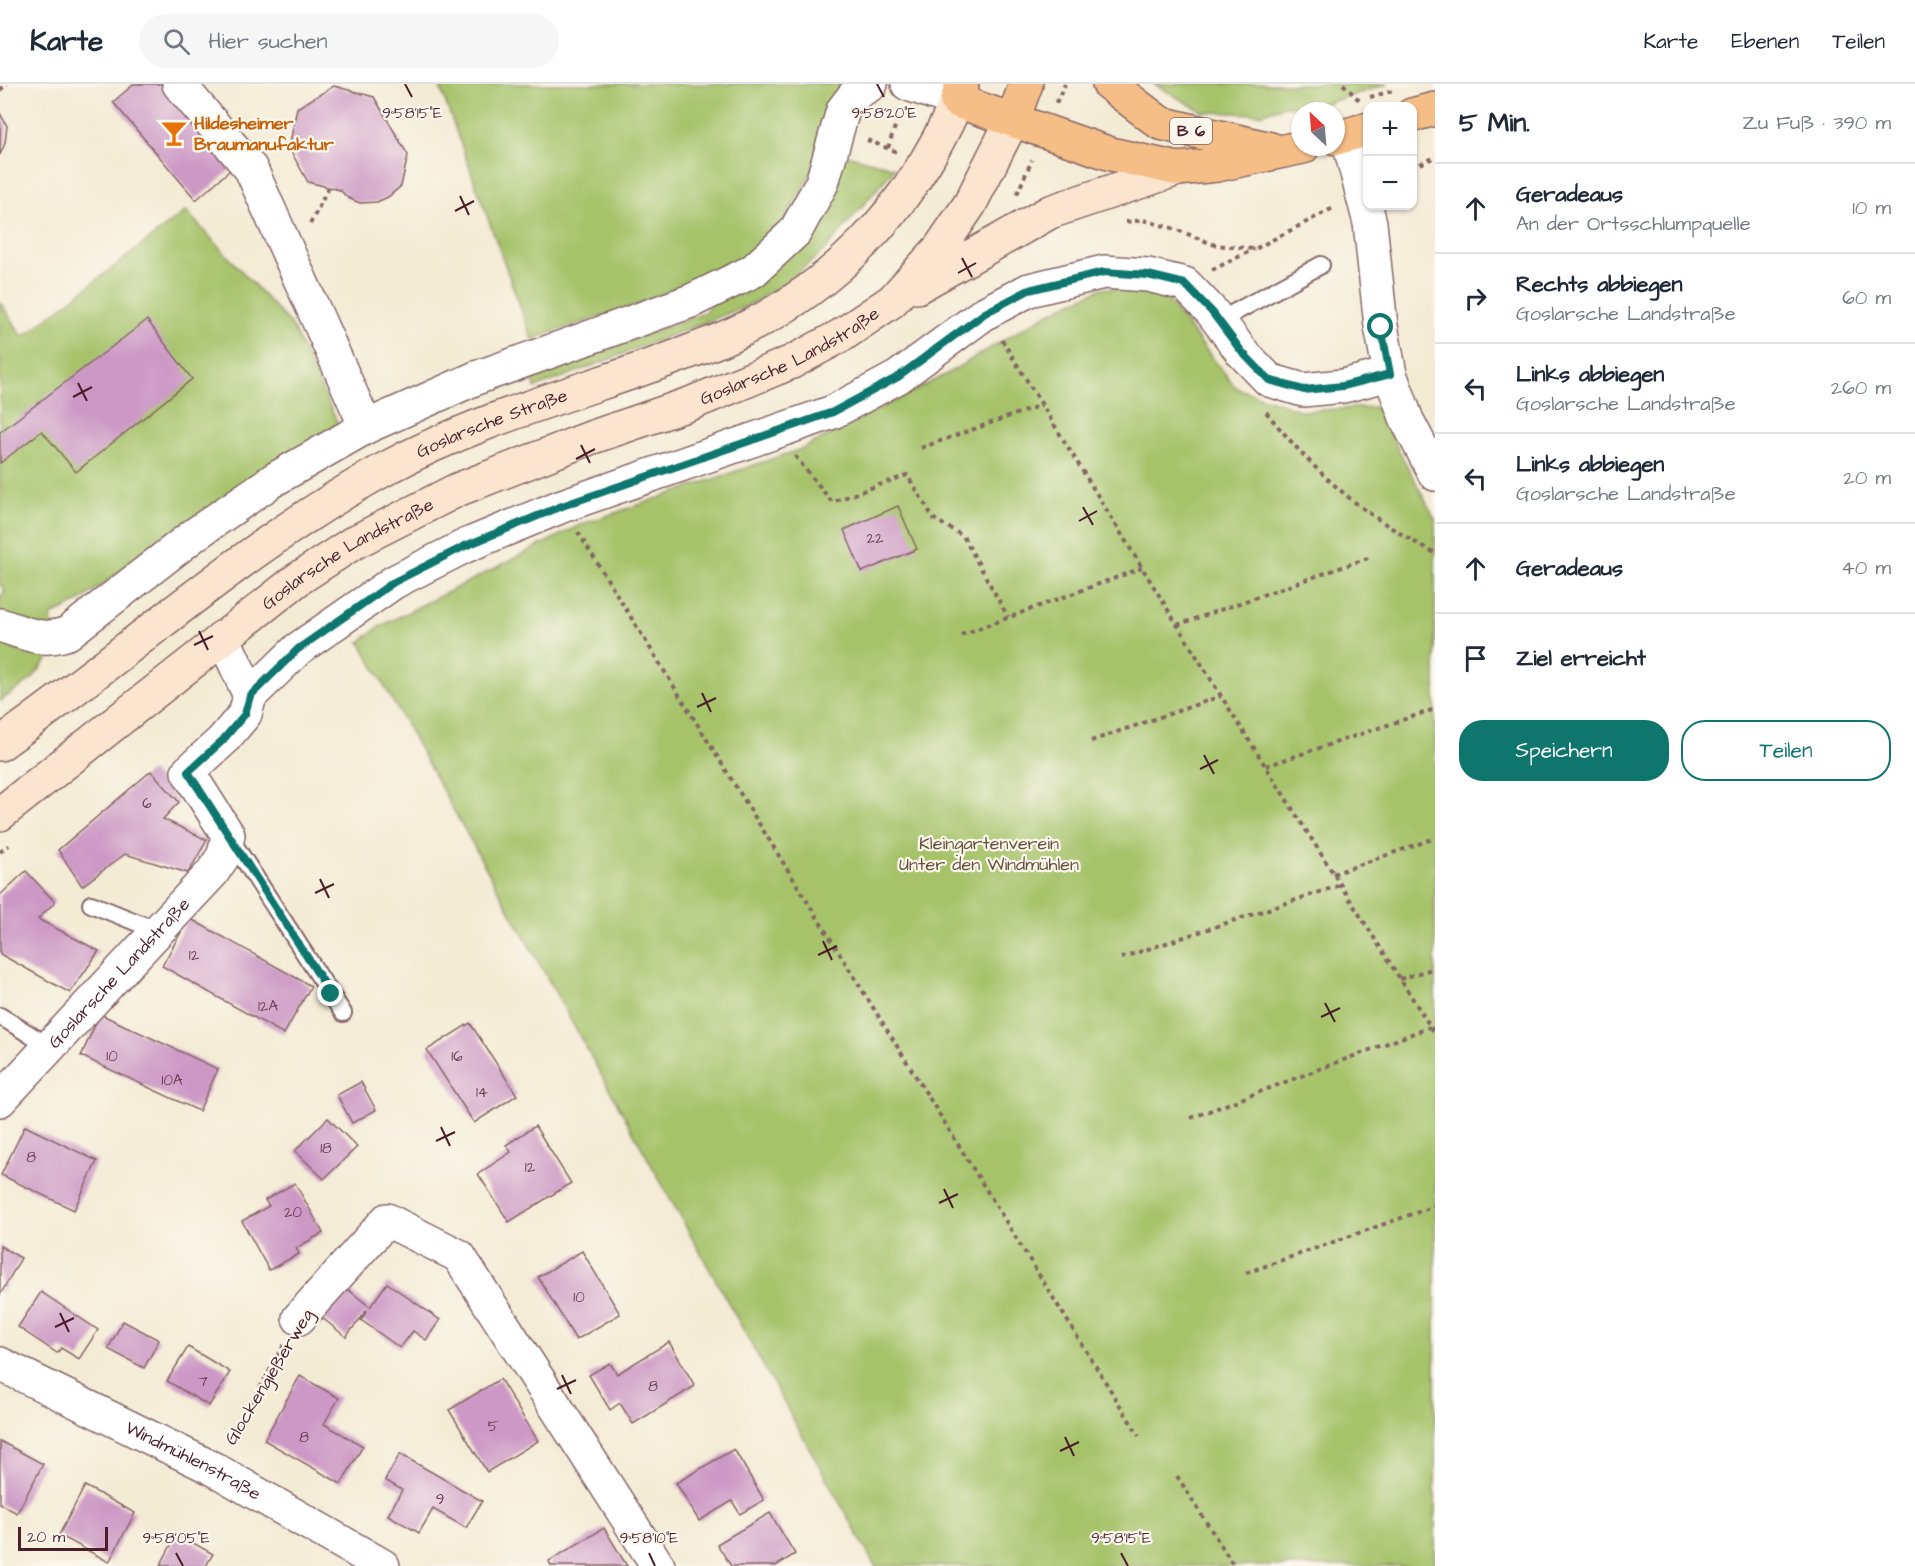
<!DOCTYPE html>
<html lang="de">
<meta charset="utf-8">
<style>
:root{--surface:#fff;--page:#f6f6f7;--text:#1f2937;--muted:#747a83;--line:#e0e1e3;--accent:#0f766e}
body{margin:0;font-family:"Architects Daughter",sans-serif;background:var(--page);color:var(--text)}
.controls{position:absolute;right:18px;top:18px;display:grid;overflow:hidden;border-radius:12px;box-shadow:0 2px 4px #0004}
.controls button{width:54px;height:54px;display:grid;place-items:center;padding:0;border:0;border-bottom:2px solid var(--line);background:var(--surface);color:var(--text);font:30px sans-serif}
.compass{position:absolute;left:1291px;top:18px;width:54px;height:54px;border-radius:50%;background:var(--surface);box-shadow:0 2px 4px #0004;rotate:334deg}
.scale{position:absolute;left:18px;bottom:15px;width:90px;box-sizing:border-box;padding-left:6px;border:3px solid #4a1f2b;border-top:0;font-size:16px;line-height:21px;white-space:nowrap;color:#4a1f2b;-webkit-text-stroke:4px #fbf7ec;paint-order:stroke}
.stop{position:absolute;width:18px;height:18px;margin:-14px;border:4px solid #0f766e;border-radius:50%;background:#fff}
.stop.end{background:#0f766e;border-color:#fff;box-shadow:0 2px 6px #0008}
.list{margin:0;padding:0;list-style:none}
h2{display:flex;justify-content:space-between;align-items:center;height:78px;margin:0;padding:0 24px;font-size:26px}
h2 small{font-size:20px;font-weight:400;color:var(--muted)}
.list li{display:grid;grid-template-columns:39px 1fr auto;gap:18px;align-items:center;box-sizing:border-box;height:90px;padding:0 24px;border-top:2px solid var(--line)}
.list b{display:block;font-size:22px;white-space:nowrap}
.list p{margin:0;font-size:20px;white-space:nowrap;color:var(--muted)}
.list em{font-size:20px;font-style:normal;color:var(--muted)}
.actions{display:flex;gap:12px;padding:18px 24px}
.actions a{flex:1;padding:14px 0;border:2px solid var(--accent);border-radius:24px;text-align:center;font-size:21px;color:var(--accent)}
.actions .main{background:var(--accent);color:#fff}
.icon{flex:none;width:33px;height:33px;fill:none;stroke:currentColor;stroke-width:2;stroke-linecap:round;stroke-linejoin:round}
.map{position:relative;flex:none;width:1435px;height:1482px;overflow:hidden}
header{display:flex;align-items:center;gap:36px;box-sizing:border-box;height:84px;padding:0 30px;background:var(--surface);border-bottom:2px solid var(--line)}
header strong{font-size:28px}
nav{display:flex;gap:33px;margin-inline-start:auto;font-size:21px}
.search{width:420px;height:54px;background:var(--page);display:flex;align-items:center;gap:15px;box-sizing:border-box;padding:0 21px;border-radius:33px;color:var(--muted);font-size:22px}
main{display:flex}
aside{flex:1;background:var(--surface)}
.map>svg:first-child{display:block}
.green{fill:#a6c36a;stroke:#78714a;stroke-width:1.5}
.building{fill:#cc98c5}
.lines{fill:none;stroke-linecap:round;stroke-linejoin:round}
.lane-casing{stroke:#866666;stroke-width:20}
.street-casing{stroke:#866666;stroke-width:36}
.secondary-casing{stroke:#866666;stroke-width:36}
.primary-casing{stroke:#866666;stroke-width:36}
.path{stroke:#866666;stroke-width:4;stroke-dasharray:4.5 4.5;stroke-linecap:butt}
.lane{stroke:#fff;stroke-width:16}
.street{stroke:#fff;stroke-width:33}
.secondary{stroke:#fbe5cf;stroke-width:33}
.primary{stroke:#f6be87;stroke-width:33}
.route{stroke:#0f766e;stroke-width:8}
.ticks{fill:none;stroke:#4a1f2b;stroke-width:2}
.labels{text-anchor:middle;dominant-baseline:central;stroke-width:4.5;stroke-linejoin:round;paint-order:stroke}
.number-label{font-size:15px;fill:#6a3d52}
.shield{fill:#fbf7ec;stroke:#7f6065;stroke-width:1.5}
.shield-label{font-size:16px;font-weight:bold;fill:#4a1f2b}
.food-label{font-size:18px;font-weight:bold;fill:#c56008;stroke:#fbf7ec;text-anchor:start}
.street-label{font-size:18px;fill:#4a1f2b;stroke:#fbf7ec}
.park-label{font-size:18px;fill:#66503e;stroke:#fbf7ec}
.ticks-label{font-size:15px;text-anchor:middle;fill:#4a1f2b;stroke:#fbf7ec;stroke-width:4.5;stroke-linejoin:round;paint-order:stroke}
</style>
<header>
<strong>Karte</strong>
<div class="search"><svg class="icon" aria-label="search" viewBox="0 0 24 24"><circle cx="10" cy="10" r="6"/><path d="M15 15l6 6"/></svg>Hier suchen</div>
<nav><a>Karte</a><a>Ebenen</a><a>Teilen</a></nav>
</header>
<main>
<div class="map">
<svg width="1435" height="1482" viewBox="0 0 1435 1482">
<rect width="100%" height="100%" fill="#fbf7ec"/>
<filter id="ink" filterUnits="userSpaceOnUse"><feTurbulence type="fractalNoise" baseFrequency=".0167" numOctaves="2"/><feDisplacementMap in="SourceGraphic" scale="12" xChannelSelector="R" yChannelSelector="G"/><feConvolveMatrix kernelMatrix="1 2 1 2 8 2 1 2 1" color-interpolation-filters="sRGB"/></filter>
<filter id="wash" filterUnits="userSpaceOnUse"><feTurbulence type="fractalNoise" baseFrequency=".008" numOctaves="4" result="noise"/><feDisplacementMap in="SourceGraphic" scale="24" xChannelSelector="R" yChannelSelector="G"/><feGaussianBlur stdDeviation="1.35" result="paint"/><feColorMatrix in="noise" values="0 0 0 0 0 0 0 0 0 0 0 0 0 0 0 0 0 1.4 0 .05"/><feComposite in="paint" operator="in"/></filter>
<g filter="url(#wash)">
<rect width="100%" height="100%" fill="#f4ebd5"/>
<g class="green">
<path d="M439,0H843L808,96L780,143L745,175L639,220L532,255Z"/>
<path d="M1154,0H1389L1327,19L1307,23L1284,22L1260,30L1203,28Z"/>
<path d="M843,70L895,84L825,166L788,197L747,222L535,304L533,293L704,229Z"/>
<path d="M186,127L292,242L340,344L190,436L77,519L52,531L50,560L53,568L32,595L0,617V512L5,508L0,500V218L23,253Z"/>
<path d="M1102,204L1161,208L1236,304L1303,327L1376,323L1435,435V1482H875L360,558L379,543L580,441L804,364L945,291L1049,229Z"/>
</g>
<g id="blocks">
<g class="building">
<path d="M134,0H165L237,80L196,116L113,18Z"/>
<path d="M334,2L374,13L408,71L401,102L388,113L377,118L360,119L348,114L340,106L308,98L289,64L297,24Z"/>
<path d="M0,29L7,42L5,59L0,71Z"/>
<path d="M147,236L192,295L76,388L42,347L0,379V348Z"/>
<path d="M898,422L917,465L862,488L844,446Z"/>
<path d="M151,687L179,718L163,735L207,756L188,789L125,770L82,802L58,766Z"/>
<path d="M26,787L55,818L38,835L99,867L70,909L0,870V811Z"/>
<path d="M189,834L311,902L284,950L162,882Z"/>
<path d="M100,930L218,985L199,1027L81,972Z"/>
<path d="M470,939L517,1011L474,1039L427,966Z"/>
<path d="M361,998L376,1026L352,1039L337,1011Z"/>
<path d="M328,1034L357,1063L324,1095L295,1067Z"/>
<path d="M25,1042L97,1077L74,1126L1,1091Z"/>
<path d="M535,1042L571,1099L509,1138L478,1090L511,1068L506,1061Z"/>
<path d="M295,1099L323,1149L296,1164L299,1170L269,1186L242,1137L269,1122L265,1116Z"/>
<path d="M0,1162L21,1174L0,1211Z"/>
<path d="M582,1167L620,1230L576,1256L538,1193Z"/>
<path d="M387,1199L440,1236L426,1256L413,1247L400,1264L361,1236L367,1226L346,1253L321,1233L345,1203L370,1223Z"/>
<path d="M41,1208L98,1246L79,1275L61,1264L57,1269L18,1243Z"/>
<path d="M123,1237L159,1256L144,1284L108,1265Z"/>
<path d="M669,1258L695,1302L633,1340L620,1319L610,1326L589,1291L610,1279L617,1290Z"/>
<path d="M188,1263L230,1288L209,1322L167,1297Z"/>
<path d="M300,1292L339,1314L324,1340L363,1362L341,1400L264,1356Z"/>
<path d="M500,1295L538,1357L487,1388L449,1326Z"/>
<path d="M0,1357L43,1380L17,1429L0,1420Z"/>
<path d="M734,1365L764,1416L740,1430L732,1417L699,1437L676,1399Z"/>
<path d="M400,1370L482,1417L466,1444L433,1425L419,1449L388,1431L402,1406L385,1396Z"/>
<path d="M85,1402L135,1429L109,1478L59,1451Z"/>
<path d="M770,1429L795,1470L776,1482H731L717,1460Z"/>
<path d="M604,1444L627,1482H551L549,1477Z"/>
<path d="M177,1450L213,1470L206,1482H160Z"/>
</g>
</g>
</g>
<g filter="url(#ink)">
<use href="#blocks" fill-opacity="0" stroke="#866666" stroke-width="1.5"/>
<g class="lines">
<defs>
<g id="lane">
<path d="M1219,237L1321,181"/>
<path d="M228,751L343,929"/>
<path d="M91,820L158,847"/>
<path d="M0,932L50,963"/>
</g>
<g id="street">
<path d="M179,0L251,85L366,343"/>
<path d="M908,0L957,17"/>
<path d="M1347,51L1370,139L1381,242L1390,290L1407,336L1435,390"/>
<path d="M0,541C24,549 43,559 68,549L194,451L275,395L366,343L476,294L691,217L753,187L795,148L822,99L843,26L856,9L871,0"/>
<path d="M223,553L250,612"/>
<path id="s1" d="M0,1016L212,789L224,771L228,751L188,688L222,657L245,630L250,612L298,565L394,498L465,462L562,422L833,328L898,293L985,229L1029,206L1104,188L1148,191L1185,200L1212,228L1242,268L1269,296L1303,306L1343,302L1390,290"/>
<path d="M299,1234L387,1136L459,1172L658,1482"/>
<path id="s2" d="M0,1280L214,1385L383,1482"/>
</g>
<g id="secondary">
<path d="M917,203L1050,128L1178,85"/>
<path id="s3" d="M0,660C129,569 246,461 385,385C491,327 611,301 722,255C831,209 910,125 957,17"/>
<path id="s4" d="M0,730L298,495L353,459L457,406L590,354L692,319L792,278L842,251L892,217L940,164L970,120L1013,35"/>
</g>
<g id="primary">
<path d="M962,0L957,17L1111,70L1178,85L1217,81L1303,63"/>
<path d="M1109,0L1160,39L1271,65"/>
<path d="M1412,31L1435,25"/>
<path d="M1013,35L1026,0"/>
<path d="M1336,54L1368,45"/>
</g>
</defs>
<use href="#lane" class="lane-casing"/>
<use href="#street" class="street-casing"/>
<use href="#secondary" class="secondary-casing"/>
<use href="#primary" class="primary-casing"/>
<g class="path">
<path d="M1343,0L1359,16"/>
<path d="M0,6L7,0"/>
<path d="M1370,13L1392,7"/>
<path d="M1056,19L1065,0"/>
<path d="M867,56L897,68"/>
<path d="M888,64L899,30"/>
<path d="M1412,84L1435,73"/>
<path d="M1017,110L1032,76"/>
<path d="M1126,138L1143,136L1175,145L1215,161L1255,165L1335,123"/>
<path d="M310,140L329,103"/>
<path d="M1212,186L1254,165"/>
<path d="M1002,256L1221,612L1435,950"/>
<path d="M1266,328C1319,393 1361,430 1435,469"/>
<path d="M921,364L1041,321"/>
<path d="M795,372L832,418L907,391L934,435L963,452L1008,533"/>
<path d="M578,448L1139,1352"/>
<path d="M1177,541L1368,474"/>
<path d="M961,551L1142,484"/>
<path d="M1091,657L1221,612"/>
<path d="M1266,682L1435,625"/>
<path d="M0,768L9,761"/>
<path d="M1333,790L1435,754"/>
<path d="M1121,874L1341,801"/>
<path d="M1400,895L1435,884"/>
<path d="M1191,1034L1430,943"/>
<path d="M1246,1189L1435,1122"/>
<path d="M229,1359L284,1261"/>
<path d="M1177,1392L1234,1482"/>
</g>
<use href="#lane" class="lane"/>
<use href="#street" class="street"/>
<use href="#secondary" class="secondary"/>
<use href="#primary" class="primary"/>
</g>
</g>
<g class="lines" filter="url(#ink)">
<path class="route" d="M331,910L188,688L222,657L245,630L250,612L298,565L394,498L465,462L562,422L833,328L898,293L985,229L1029,206L1104,188L1148,191L1185,200L1212,228L1242,268L1269,296L1304,306L1343,302L1390,290L1381,243"/>
</g>
<path class="ticks" d="M405,0L412,13M877,0L884,13M460,112L469,131M455,127L474,117M962,174L972,193M958,189L976,179M78,299L87,317M73,313L92,303M581,361L590,379M576,375L595,365M1083,423L1093,441M1079,437L1097,427M199,547L208,566M194,561L213,552M702,609L711,628M697,623L716,614M1204,671L1214,690M1200,685L1218,676M320,795L329,814M315,809L334,800M823,857L832,876M818,871L837,862M1325,919L1335,938M1321,933L1340,924M441,1043L450,1062M436,1057L455,1048M944,1105L953,1124M939,1119L958,1110M60,1229L69,1248M55,1243L74,1234M562,1291L571,1310M557,1305L576,1296M1065,1353L1074,1372M1060,1367L1079,1358M176,1469L183,1482M649,1469L655,1482M1121,1469L1128,1482"/>
<defs>
<symbol id="bar-bare" viewBox="-9 -9 18 18"><path d="M-6-5H6L.8 .8V4.5H3.5V6h-7V4.5H-.8V.8Z" fill="#e8710a" stroke="#fbf7ec" stroke-width="2.5" paint-order="stroke"/></symbol>
</defs>
<g fill-rule="evenodd">
<use href="#bar-bare" x="155" y="30" width="38" height="38"/>
</g>
<g class="labels">
<g class="number-label">
<text x="875" y="454">22</text>
<text x="147" y="719">6</text>
<text x="194" y="871">12</text>
<text x="268" y="922">12A</text>
<text x="112" y="972">10</text>
<text x="457" y="972">16</text>
<text x="172" y="996">10A</text>
<text x="482" y="1008">14</text>
<text x="326" y="1064">18</text>
<text x="31" y="1073">8</text>
<text x="530" y="1083">12</text>
<text x="293" y="1128">20</text>
<text x="579" y="1213">10</text>
<text x="203" y="1297">7</text>
<text x="653" y="1302">8</text>
<text x="493" y="1342">5</text>
<text x="304" y="1353">8</text>
<text x="440" y="1415">9</text>
</g>
<rect class="shield" x="1170" y="34" width="42" height="26" rx="4.5"/>
<g class="shield-label">
<text x="1191" y="47">B 6</text>
</g>
<g class="food-label">
<text x="194" y="39">Hildesheimer<tspan x="194" dy="21">Braumanufaktur</tspan></text>
</g>
<g class="street-label">
<text stroke="none"><textPath href="#s4" startOffset="921">Goslarsche Landstraße</textPath></text>
<text stroke="none"><textPath href="#s3" startOffset="590">Goslarsche Straße</textPath></text>
<text stroke="none"><textPath href="#s4" startOffset="435">Goslarsche Landstraße</textPath></text>
<text stroke="none"><textPath href="#s1" startOffset="174">Goslarsche Landstraße</textPath></text>
<text transform="translate(269 1293) rotate(-59)">Glockengießerweg</text>
<text stroke="none"><textPath href="#s2" startOffset="216">Windmühlenstraße</textPath></text>
</g>
<g class="park-label">
<text x="989" y="759">Kleingartenverein<tspan x="989" dy="21">Unter den Windmühlen</tspan></text>
</g>
</g>
<g class="ticks-label">
<text x="412" y="34">9°58'15"E</text>
<text x="884" y="34">9°58'20"E</text>
<text x="176" y="1459">9°58'05"E</text>
<text x="649" y="1459">9°58'10"E</text>
<text x="1121" y="1459">9°58'15"E</text>
</g>
</svg>
<div class="controls">
<button>+</button>
<button>−</button>
</div>
<svg class="compass" viewBox="-18 -18 36 36"><path d="M0-13l5 13h-10z" fill="#e53935"/><path d="M0 13l5-13h-10z" fill="#747a83"/></svg>
<div class="scale">20 m</div>
<div class="stop" style="left:1381px;top:243px"></div>
<div class="stop end" style="left:331px;top:910px"></div>
</div>
<aside>
<h2>5 Min.<small>Zu Fuß · 390 m</small></h2>
<ul class="list">
<li><svg class="icon" aria-label="ahead" viewBox="0 0 24 24"><path d="M12 20V5M6 11l6-6 6 6"/></svg><div><b>Geradeaus</b><p>An der Ortsschlumpquelle</p></div><em>10 m</em></li>
<li><svg class="icon" aria-label="right" viewBox="0 0 24 24"><path d="M7 20v-9h11M14 6l5 5-5 5"/></svg><div><b>Rechts abbiegen</b><p>Goslarsche Landstraße</p></div><em>60 m</em></li>
<li><svg class="icon" aria-label="left" viewBox="0 0 24 24"><path d="M17 20v-9H6M10 6l-5 5 5 5"/></svg><div><b>Links abbiegen</b><p>Goslarsche Landstraße</p></div><em>260 m</em></li>
<li><svg class="icon" aria-label="left" viewBox="0 0 24 24"><path d="M17 20v-9H6M10 6l-5 5 5 5"/></svg><div><b>Links abbiegen</b><p>Goslarsche Landstraße</p></div><em>20 m</em></li>
<li><svg class="icon" aria-label="ahead" viewBox="0 0 24 24"><path d="M12 20V5M6 11l6-6 6 6"/></svg><div><b>Geradeaus</b></div><em>40 m</em></li>
<li><svg class="icon" aria-label="arrive" viewBox="0 0 24 24"><path d="M6 21V4h12l-3 4 3 4H6"/></svg><div><b>Ziel erreicht</b></div></li>
</ul>
<div class="actions"><a class="main">Speichern</a><a>Teilen</a></div>
</aside>
</main>
